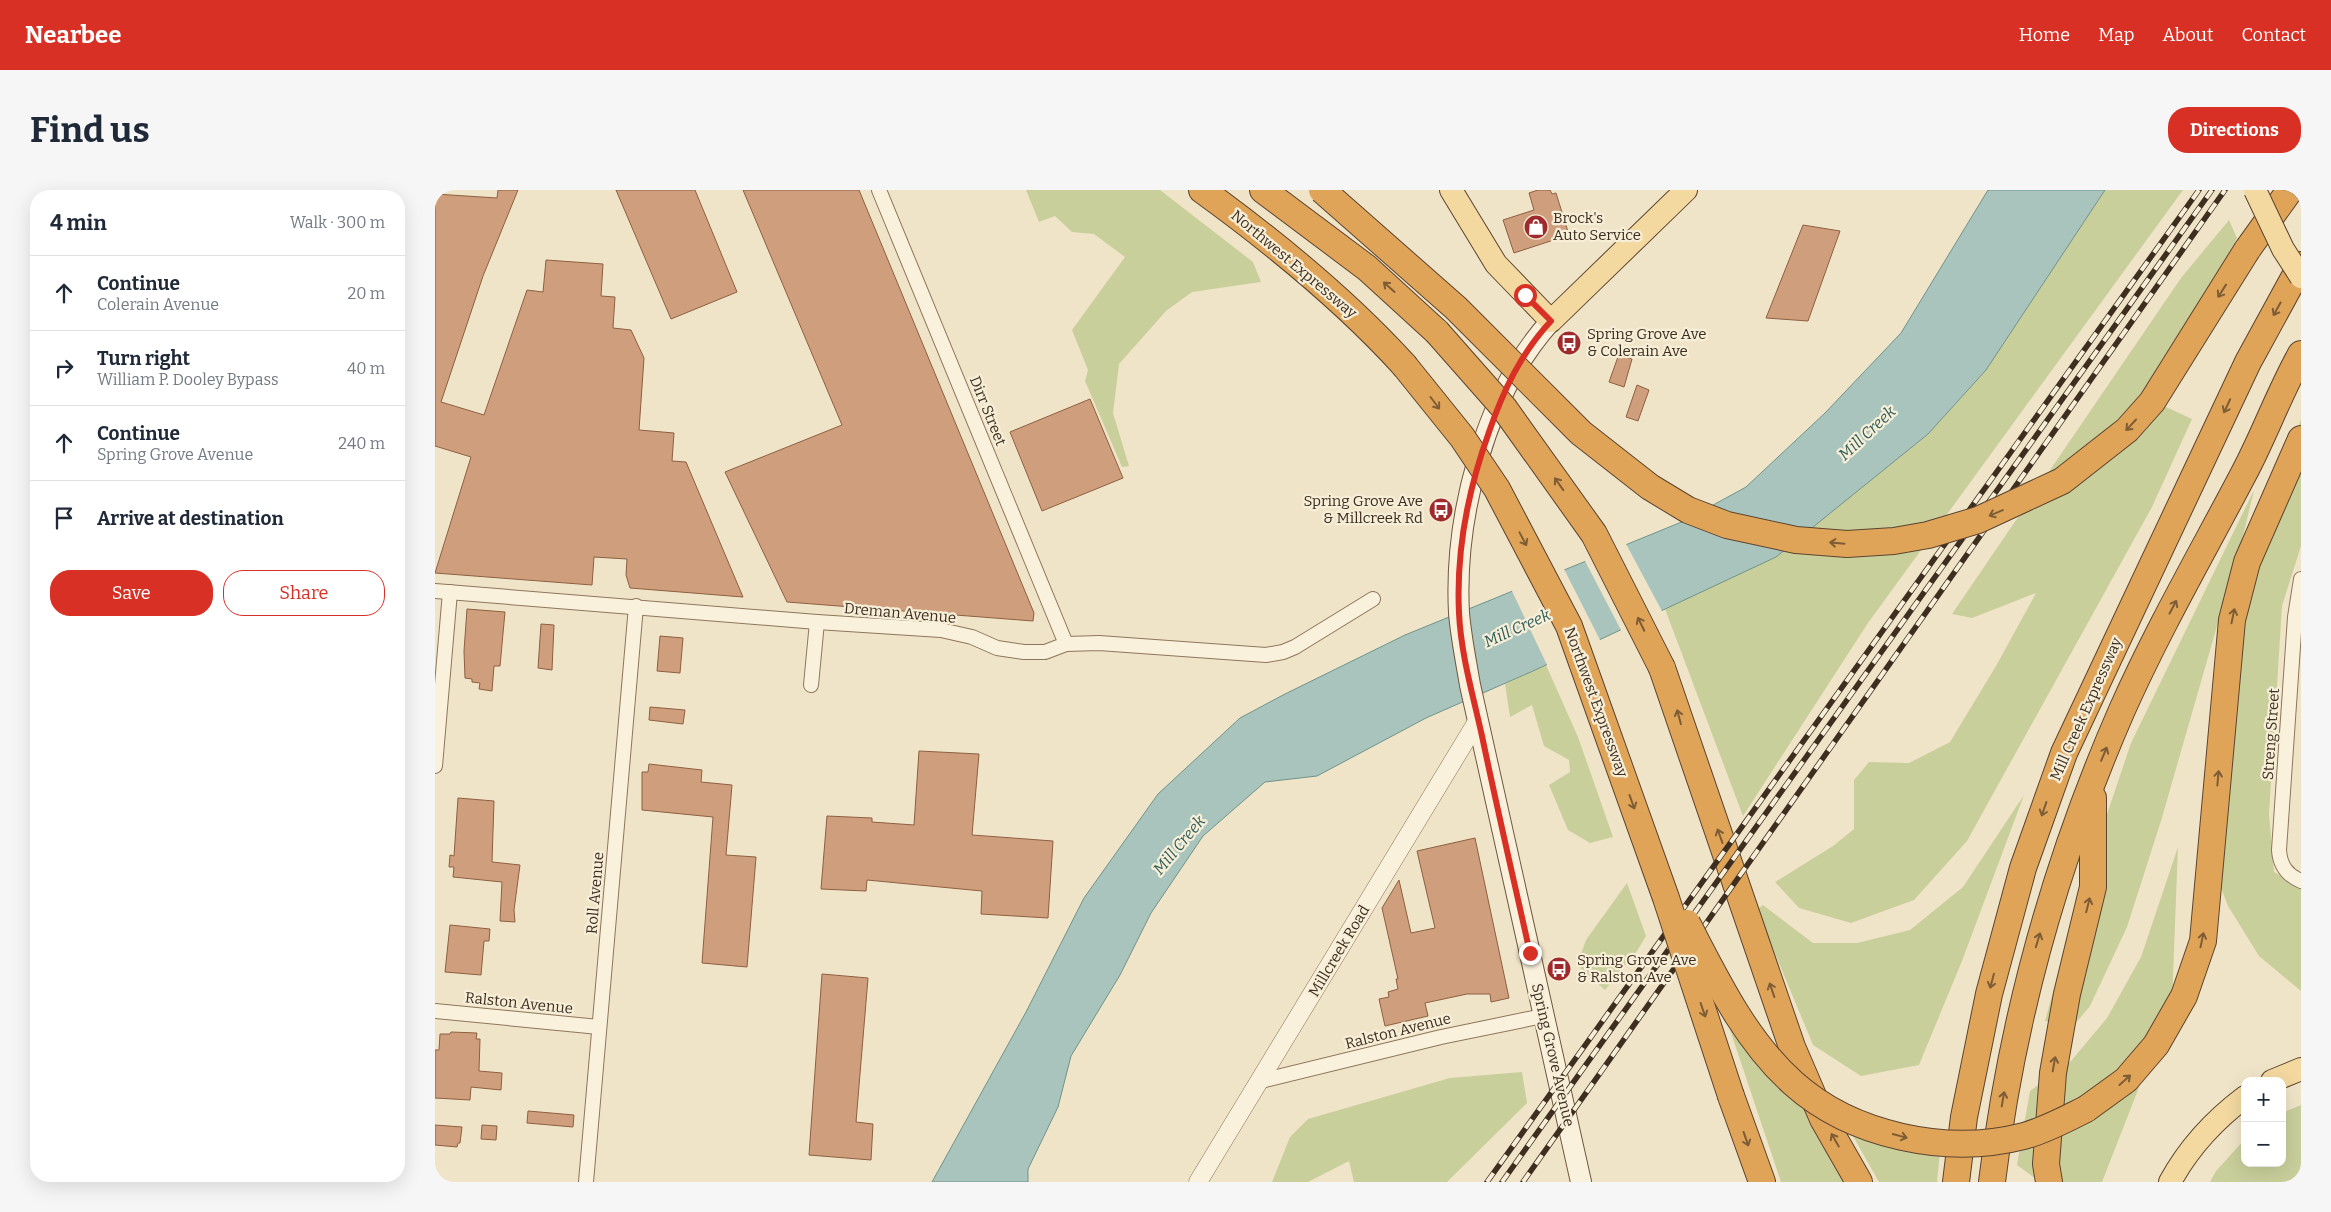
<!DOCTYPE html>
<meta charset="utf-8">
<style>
:root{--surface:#fff;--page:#f6f6f7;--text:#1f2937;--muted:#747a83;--line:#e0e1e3;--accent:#d93025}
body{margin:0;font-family:Bitter,serif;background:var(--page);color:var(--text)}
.controls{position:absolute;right:15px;bottom:15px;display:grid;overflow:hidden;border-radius:10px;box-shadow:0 5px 20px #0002}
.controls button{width:45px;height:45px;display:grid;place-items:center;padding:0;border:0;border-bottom:1px solid var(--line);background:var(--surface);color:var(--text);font:25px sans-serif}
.stop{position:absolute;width:15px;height:15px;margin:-11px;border:4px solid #d93025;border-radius:50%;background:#fff}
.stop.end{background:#d93025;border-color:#fff;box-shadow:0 1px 5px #0008}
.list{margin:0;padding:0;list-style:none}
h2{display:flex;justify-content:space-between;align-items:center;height:65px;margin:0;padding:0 20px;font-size:21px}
h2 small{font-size:16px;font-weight:400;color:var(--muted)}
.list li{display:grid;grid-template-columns:32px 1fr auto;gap:15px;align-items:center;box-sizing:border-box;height:75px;padding:0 20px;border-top:1px solid var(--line)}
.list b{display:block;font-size:19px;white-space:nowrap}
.list p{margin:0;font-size:16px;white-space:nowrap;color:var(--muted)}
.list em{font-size:16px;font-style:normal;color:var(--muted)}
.actions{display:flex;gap:10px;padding:15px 20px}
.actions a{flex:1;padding:11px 0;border:1px solid var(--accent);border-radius:20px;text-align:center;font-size:18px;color:var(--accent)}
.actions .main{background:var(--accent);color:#fff}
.icon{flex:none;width:28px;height:28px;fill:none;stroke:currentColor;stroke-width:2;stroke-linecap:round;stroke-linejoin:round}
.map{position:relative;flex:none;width:1866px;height:992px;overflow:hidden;border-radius:20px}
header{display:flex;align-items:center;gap:30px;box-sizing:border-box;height:70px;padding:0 25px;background:var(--accent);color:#fff}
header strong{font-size:24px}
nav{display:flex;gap:28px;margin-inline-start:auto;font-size:18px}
.intro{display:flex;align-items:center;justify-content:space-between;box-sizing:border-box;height:120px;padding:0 30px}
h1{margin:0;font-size:35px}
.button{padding:12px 22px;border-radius:20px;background:var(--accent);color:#fff;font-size:18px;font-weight:700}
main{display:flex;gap:30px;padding:0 30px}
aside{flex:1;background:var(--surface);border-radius:20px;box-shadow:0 5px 20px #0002}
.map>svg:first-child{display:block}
.green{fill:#c9cf9b}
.water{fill:#a9c4bc;stroke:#6f938a}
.pier{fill:#f0e4c8}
.building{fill:#cf9f7d;stroke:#8d5f41}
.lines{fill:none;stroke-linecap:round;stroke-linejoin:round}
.minor-casing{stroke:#8d765c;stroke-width:16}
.tertiary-casing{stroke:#8d765c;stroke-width:19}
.secondary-casing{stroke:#6f573f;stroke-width:22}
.primary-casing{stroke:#5b4430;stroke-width:24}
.motorway-casing{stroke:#5b4430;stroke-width:28}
.minor{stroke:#faf1dc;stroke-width:14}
.tertiary{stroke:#faf1dc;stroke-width:18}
.secondary{stroke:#faf1dc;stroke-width:20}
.primary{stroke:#f3d9a0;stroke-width:22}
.motorway{stroke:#e0a458;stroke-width:26}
.rail-casing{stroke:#3d2e20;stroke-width:5.5}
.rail{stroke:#f7eed8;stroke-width:4;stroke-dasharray:11;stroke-linecap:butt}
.primary-bridge-casing{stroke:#5b4430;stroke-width:24;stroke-linecap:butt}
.motorway-bridge-casing{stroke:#5b4430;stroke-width:28;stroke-linecap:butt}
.primary-bridge{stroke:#f3d9a0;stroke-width:22}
.motorway-bridge{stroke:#e0a458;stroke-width:26}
.oneway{stroke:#7e5d36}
.route{stroke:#d93025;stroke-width:6}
.labels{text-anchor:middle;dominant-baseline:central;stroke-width:4.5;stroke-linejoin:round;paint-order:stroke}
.poi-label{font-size:15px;fill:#3d2e20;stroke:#f7eed8;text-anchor:start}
.street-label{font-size:15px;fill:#3d2e20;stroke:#f7eed8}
.water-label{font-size:16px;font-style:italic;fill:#2f5d5a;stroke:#f7eed8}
</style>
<header>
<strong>Nearbee</strong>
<nav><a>Home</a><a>Map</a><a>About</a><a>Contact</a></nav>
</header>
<div class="intro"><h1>Find us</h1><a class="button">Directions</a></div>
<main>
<aside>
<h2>4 min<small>Walk · 300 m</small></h2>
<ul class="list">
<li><svg class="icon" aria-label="ahead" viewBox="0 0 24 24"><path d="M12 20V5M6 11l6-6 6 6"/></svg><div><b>Continue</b><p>Colerain Avenue</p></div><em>20 m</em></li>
<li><svg class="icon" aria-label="right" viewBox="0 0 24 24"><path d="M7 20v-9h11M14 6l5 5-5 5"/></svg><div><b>Turn right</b><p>William P. Dooley Bypass</p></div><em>40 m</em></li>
<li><svg class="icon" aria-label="ahead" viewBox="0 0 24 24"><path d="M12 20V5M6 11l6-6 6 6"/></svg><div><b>Continue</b><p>Spring Grove Avenue</p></div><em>240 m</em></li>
<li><svg class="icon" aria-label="arrive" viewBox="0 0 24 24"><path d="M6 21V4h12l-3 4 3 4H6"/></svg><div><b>Arrive at destination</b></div></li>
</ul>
<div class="actions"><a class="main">Save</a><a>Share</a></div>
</aside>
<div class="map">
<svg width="1866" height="992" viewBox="0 0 1866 992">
<rect width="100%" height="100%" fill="#f0e4c8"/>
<g class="green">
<path d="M591,0H725L818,72L826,92L757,102L731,121L684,174L678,223L694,276L687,277L650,191L653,180L637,140L690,67L659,44L637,42L620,26L604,32Z"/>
<path d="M1670,0H1748L1433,433L1308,626L1230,419L1340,367L1493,244L1551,180Z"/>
<path d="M1794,30L1802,48L1716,210L1757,229L1717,317L1532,651L1479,710L1416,733L1364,718L1340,692L1398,656L1419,639V590L1434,572L1474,573L1515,552L1561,476L1601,403L1537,428L1517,424L1746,88Z"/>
<path d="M1866,229V356L1847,416L1834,624L1839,682L1866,697V801L1824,766L1793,716L1764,642L1785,518L1837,310Z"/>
<path d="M1819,300L1809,342L1726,631L1692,737L1655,816L1639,835L1610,831L1645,704L1696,553Z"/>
<path d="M1111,475L1143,547L1178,647L1155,653L1133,640L1114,595L1135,582L1134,570L1109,556L1097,515L1075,527L1070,494Z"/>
<path d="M1589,605L1527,771L1484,875L1426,886L1378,855L1322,720L1328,715L1378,753H1422L1475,740L1528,697Z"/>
<path d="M1743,657L1737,813L1667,992H1605L1582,975L1595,901L1636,871L1672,828L1706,767Z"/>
<path d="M1192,693L1211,746L1202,761L1170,800L1142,775L1151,750Z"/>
<path d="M1288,819L1365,891L1378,940L1411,992H1346Z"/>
<path d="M1087,882L1092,913L1012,992H919L914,971L873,992H837L855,947L873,929L1015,888Z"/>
<path d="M1397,909L1505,962L1502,992H1444Z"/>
<path d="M1866,915V992H1775L1781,981L1810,949V973H1847V923Z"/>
</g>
<path class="water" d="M1553,0H1670L1551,180L1493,244L1341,367L1098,481L991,528L882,586L830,592L768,646L716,723L685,785L636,866L623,917L593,979V992H497L591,822L649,708L723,604L805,528L848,505L970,445L1249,331L1311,297L1390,223L1466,143Z"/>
<g class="pier">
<path d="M1190,352L1228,423L1187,442L1149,369Z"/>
<path d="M1128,377L1166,452L1113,477L1076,399Z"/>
</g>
<g class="building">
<path d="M63,0H83L48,86L6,212L49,225L92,100L108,102L111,70L168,74L166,106L180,107L178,138L196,140L209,168L204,240L239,243L237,271L251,272L308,407L195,398L191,385L192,369L159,367L157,395L0,383L36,267L0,256V4L62,8Z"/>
<path d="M181,0H260L302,102L236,129Z"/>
<path d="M308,0H424L599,423L598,431L352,412L290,282L407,235Z"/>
<path d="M1103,0H1115L1117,4L1121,3L1134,45L1079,63L1068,30L1099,20L1094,3Z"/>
<path d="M1368,35L1405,41L1373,131L1331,128Z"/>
<path d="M1184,164L1197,169L1189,197L1174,192Z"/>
<path d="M1202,195L1214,200L1203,231L1191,227Z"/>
<path d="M655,209L688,288L607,321L575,242Z"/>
<path d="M32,419L70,422L65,476H59L57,501L44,499L45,493L37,492V489L30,488L29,461Z"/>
<path d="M106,434L119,435L117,480L103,478Z"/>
<path d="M225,446L248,448L245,483L222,481Z"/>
<path d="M215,517L250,520L248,534L214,530Z"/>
<path d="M484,561L544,564L537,645L618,651L613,728L546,724L547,701L432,690L431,701L386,699L392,626L437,628V632L479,635Z"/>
<path d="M214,574L267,580L266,592L297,595L291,665L321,667L312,777L267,773L278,627L207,620V582H213Z"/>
<path d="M23,608L59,611L57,672L85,675L79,720L80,732L65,731L67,692L18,687L19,677H14L15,665L19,666Z"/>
<path d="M1040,648L1074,808L1056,812L1055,804H1032L990,813L993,826L950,836L944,809L954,807L953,802L963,799L961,789H963L947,718L964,690L976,743L1000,738L982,661Z"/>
<path d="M15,735L55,739L54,751H49L46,785L10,782Z"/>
<path d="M387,784L433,788L421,932L438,934L436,970L374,965Z"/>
<path d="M16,842L42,843L41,849H45L44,881L67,883L66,900L36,897L35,910L0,908V860H4L5,844H15Z"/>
<path d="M93,921L139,925L138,937L92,933Z"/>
<path d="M0,935L27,937L25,953H23L22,957L0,955Z"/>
<path d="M47,935L62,936L61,950L46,949Z"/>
</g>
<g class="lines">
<defs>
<g id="minor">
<path d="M444,0L631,454"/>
<path d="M1866,389L1860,427L1844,660C1845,676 1852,685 1866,691"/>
<path d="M0,401L382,432L506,440L537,447L562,458L589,462H610L631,454L664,453L831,465L848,462L860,457L938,409"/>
<path d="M376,495L382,432"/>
<path d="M0,576L15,402"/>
<path d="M0,821L164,837"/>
<path d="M826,891L1006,847L1108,826"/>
<path d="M151,992L201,416"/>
</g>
<path id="tertiary" d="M763,992L1043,530"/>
<path id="secondary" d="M1116,131C1050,203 1019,327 1024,423C1026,447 1031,471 1035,495L1146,992"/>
<g id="primary">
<path d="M1016,0L1061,74L1116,131L1251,0"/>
<path d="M1837,891L1866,879"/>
<path d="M1735,992C1754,957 1778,931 1810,907"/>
</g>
<g id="motorway">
<path d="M767,0C840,53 909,109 969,175"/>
<path d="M828,0L932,78L1002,142"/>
<path d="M1812,60L1855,0"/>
<path d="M1227,478L1357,857L1388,929L1424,992"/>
<path d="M1296,906L1327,992"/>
<path d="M1651,919L1691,890L1721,855L1749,806L1768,751L1797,430L1812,372L1866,249"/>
<path d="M1521,992L1529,927L1554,804L1588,678L1629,563L1813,172L1866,75"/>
<path d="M1557,992C1577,826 1620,673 1687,520C1723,439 1767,363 1808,285C1829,246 1844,203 1866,164"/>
<path d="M1614,992L1611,974L1618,883L1632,804L1658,697V608"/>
</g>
</defs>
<use href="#minor" class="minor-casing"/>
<use href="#tertiary" class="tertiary-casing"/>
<use href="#secondary" class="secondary-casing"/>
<use href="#primary" class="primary-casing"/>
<use href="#motorway" class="motorway-casing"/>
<use href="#minor" class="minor"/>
<use href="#tertiary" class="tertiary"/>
<use href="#secondary" class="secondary"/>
<use href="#primary" class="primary"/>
<use href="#motorway" class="motorway"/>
<defs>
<g id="rail">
<path d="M1052,992L1764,0"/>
<path d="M1067,992L1777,0"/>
<path d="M1088,992L1790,0"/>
</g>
</defs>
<use href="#rail" class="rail-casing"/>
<use href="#rail" class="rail"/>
<defs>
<path id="primary-bridge" d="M1820,0L1848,59L1866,87"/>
<g id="motorway-bridge">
<path d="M887,0L1021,118L1146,243L1215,297L1253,320L1292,335L1361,350L1412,354L1459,351L1493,345L1543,330L1627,291L1692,240L1717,212L1812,60"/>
<path d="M1002,142L1069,218L1159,344L1227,478"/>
<path d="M969,175L1027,247L1062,299L1134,436L1231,708L1296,906"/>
<path d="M1252,733C1281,789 1310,850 1358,893C1417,946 1512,966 1589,946C1611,940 1631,929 1651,919"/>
</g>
</defs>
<use href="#primary-bridge" class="primary-bridge-casing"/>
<use href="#motorway-bridge" class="motorway-bridge-casing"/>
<use href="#primary-bridge" class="primary-bridge"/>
<use href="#motorway-bridge" class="motorway-bridge"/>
</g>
<defs><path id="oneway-shaft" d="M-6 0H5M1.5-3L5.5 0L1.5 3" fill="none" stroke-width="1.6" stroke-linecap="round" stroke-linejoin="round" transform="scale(1.25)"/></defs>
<g class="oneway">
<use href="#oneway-shaft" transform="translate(954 97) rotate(-138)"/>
<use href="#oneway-shaft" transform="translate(1787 101) rotate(122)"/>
<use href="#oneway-shaft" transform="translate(1842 119) rotate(119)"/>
<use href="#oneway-shaft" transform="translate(1000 213) rotate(53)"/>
<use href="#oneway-shaft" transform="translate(1792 216) rotate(115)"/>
<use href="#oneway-shaft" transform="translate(1696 235) rotate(133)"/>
<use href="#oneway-shaft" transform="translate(1124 294) rotate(-125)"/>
<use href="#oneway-shaft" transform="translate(1561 323) rotate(157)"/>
<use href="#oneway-shaft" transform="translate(1088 349) rotate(62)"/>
<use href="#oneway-shaft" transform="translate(1402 353) rotate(-175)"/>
<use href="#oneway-shaft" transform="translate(1738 417) rotate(-62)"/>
<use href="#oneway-shaft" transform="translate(1798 426) rotate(-78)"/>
<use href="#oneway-shaft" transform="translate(1206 434) rotate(-116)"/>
<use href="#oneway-shaft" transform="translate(1244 527) rotate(-105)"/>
<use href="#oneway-shaft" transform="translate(1669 564) rotate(-67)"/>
<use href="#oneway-shaft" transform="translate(1783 588) rotate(-85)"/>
<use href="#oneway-shaft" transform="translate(1197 612) rotate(70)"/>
<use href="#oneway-shaft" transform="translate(1609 619) rotate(109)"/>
<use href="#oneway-shaft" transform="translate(1285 646) rotate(-110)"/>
<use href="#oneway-shaft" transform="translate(1653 715) rotate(-76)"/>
<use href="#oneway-shaft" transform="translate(1603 750) rotate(-73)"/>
<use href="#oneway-shaft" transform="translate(1767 750) rotate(-78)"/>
<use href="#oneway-shaft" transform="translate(1557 791) rotate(105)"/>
<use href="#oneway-shaft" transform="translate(1337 800) rotate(-109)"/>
<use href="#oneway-shaft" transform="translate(1268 820) rotate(71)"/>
<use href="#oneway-shaft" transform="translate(1619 874) rotate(-80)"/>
<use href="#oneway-shaft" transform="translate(1690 890) rotate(-42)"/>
<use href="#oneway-shaft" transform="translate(1568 909) rotate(-80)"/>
<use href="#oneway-shaft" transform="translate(1465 946) rotate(15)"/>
<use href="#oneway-shaft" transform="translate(1311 949) rotate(71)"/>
<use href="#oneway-shaft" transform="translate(1400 950) rotate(-120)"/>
</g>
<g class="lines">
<path class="route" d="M1090,105L1116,131C1086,163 1068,201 1054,242C1033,300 1021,361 1024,423C1026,465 1038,505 1047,546C1062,618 1079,691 1095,763"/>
</g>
<defs>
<symbol id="shop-disc" viewBox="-11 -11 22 22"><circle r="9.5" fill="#9e2a2b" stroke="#f7eed8"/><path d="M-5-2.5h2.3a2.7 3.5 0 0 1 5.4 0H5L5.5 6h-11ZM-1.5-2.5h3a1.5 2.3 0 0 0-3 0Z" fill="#fff"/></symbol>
<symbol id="bus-disc" viewBox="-11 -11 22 22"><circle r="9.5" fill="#9e2a2b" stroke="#f7eed8"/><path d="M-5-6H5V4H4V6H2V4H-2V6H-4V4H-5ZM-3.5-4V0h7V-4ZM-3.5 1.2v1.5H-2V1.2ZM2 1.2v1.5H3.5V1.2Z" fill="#fff"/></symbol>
</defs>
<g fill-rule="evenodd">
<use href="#shop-disc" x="1087" y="23" width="28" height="28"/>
<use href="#bus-disc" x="1120" y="139" width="28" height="28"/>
<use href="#bus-disc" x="992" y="306" width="28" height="28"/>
<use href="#bus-disc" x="1110" y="765" width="28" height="28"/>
</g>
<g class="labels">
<g class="poi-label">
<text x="1118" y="28">Brock's<tspan x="1118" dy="17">Auto Service</tspan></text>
<text x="1152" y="144">Spring Grove Ave<tspan x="1152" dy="17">&amp; Colerain Ave</tspan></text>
<text x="988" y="311" text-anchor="end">Spring Grove Ave<tspan x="988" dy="17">&amp; Millcreek Rd</tspan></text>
<text x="1142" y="770">Spring Grove Ave<tspan x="1142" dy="17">&amp; Ralston Ave</tspan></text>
</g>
<g class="street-label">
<text transform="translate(859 74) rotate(40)">Northwest Expressway</text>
<text transform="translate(553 221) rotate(68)">Dirr Street</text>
<text transform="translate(465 423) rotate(5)">Dreman Avenue</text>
<text transform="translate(1161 512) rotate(70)">Northwest Expressway</text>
<text transform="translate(1651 519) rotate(-66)">Mill Creek Expressway</text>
<text transform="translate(1836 544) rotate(-86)">Streng Street</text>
<text transform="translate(160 703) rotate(-85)">Roll Avenue</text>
<text transform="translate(904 761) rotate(-59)">Millcreek Road</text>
<text transform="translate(84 813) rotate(6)">Ralston Avenue</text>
<text transform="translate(963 841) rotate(-14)">Ralston Avenue</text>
<text transform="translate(1118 865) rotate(77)">Spring Grove Avenue</text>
</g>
<g class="water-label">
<text transform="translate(1432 243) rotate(-43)">Mill Creek</text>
<text transform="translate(1082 438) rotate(-24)">Mill Creek</text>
<text transform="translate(744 655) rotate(-50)">Mill Creek</text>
</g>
</g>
</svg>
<div class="controls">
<button>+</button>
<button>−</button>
</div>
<div class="stop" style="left:1090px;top:105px"></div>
<div class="stop end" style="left:1095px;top:763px"></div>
</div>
</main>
